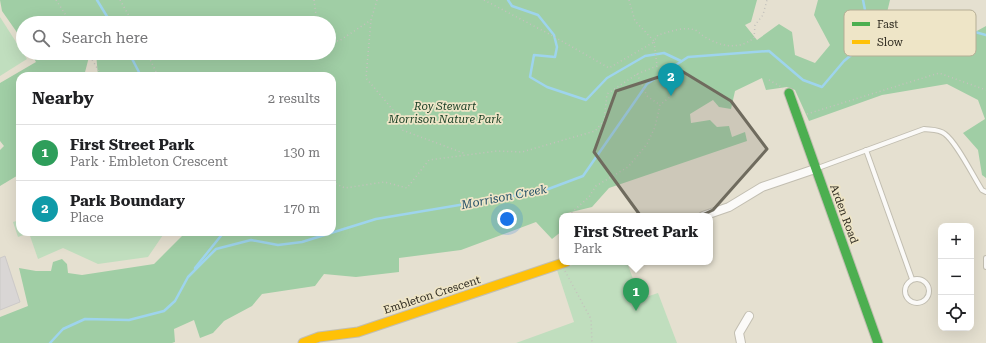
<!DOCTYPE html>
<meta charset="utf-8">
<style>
:root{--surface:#fff;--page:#f2f2f2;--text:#202124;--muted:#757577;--line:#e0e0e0;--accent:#6f6b5e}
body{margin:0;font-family:"Roboto Serif",serif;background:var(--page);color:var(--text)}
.controls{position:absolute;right:12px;bottom:12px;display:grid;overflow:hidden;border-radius:8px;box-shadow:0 4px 16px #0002}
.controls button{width:36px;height:36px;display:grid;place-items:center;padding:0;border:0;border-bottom:1px solid var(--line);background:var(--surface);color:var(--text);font:20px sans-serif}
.you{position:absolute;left:507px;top:219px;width:14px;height:14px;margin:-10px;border:3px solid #fff;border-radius:50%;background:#1a73e8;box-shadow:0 0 0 6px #1a73e833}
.badge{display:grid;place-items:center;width:26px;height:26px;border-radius:50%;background:var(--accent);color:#fff;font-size:13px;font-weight:700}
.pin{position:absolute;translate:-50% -33px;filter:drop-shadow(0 1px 2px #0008)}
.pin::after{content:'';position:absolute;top:21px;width:14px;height:12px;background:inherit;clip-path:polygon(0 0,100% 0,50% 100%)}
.popup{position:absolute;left:559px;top:213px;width:154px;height:52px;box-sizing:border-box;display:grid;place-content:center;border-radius:8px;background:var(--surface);filter:drop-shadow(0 1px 3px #0005);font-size:13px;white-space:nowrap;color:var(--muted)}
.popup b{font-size:15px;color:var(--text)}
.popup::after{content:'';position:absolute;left:50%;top:100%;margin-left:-8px;border:8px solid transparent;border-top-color:var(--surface)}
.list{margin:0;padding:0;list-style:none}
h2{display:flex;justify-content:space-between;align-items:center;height:52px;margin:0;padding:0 16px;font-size:17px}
h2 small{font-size:13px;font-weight:400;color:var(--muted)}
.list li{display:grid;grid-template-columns:26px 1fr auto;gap:12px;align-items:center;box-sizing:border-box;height:56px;padding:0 16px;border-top:1px solid var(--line)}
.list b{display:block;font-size:15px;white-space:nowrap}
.list p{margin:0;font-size:13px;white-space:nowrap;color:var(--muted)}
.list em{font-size:13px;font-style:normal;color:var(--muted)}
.icon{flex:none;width:22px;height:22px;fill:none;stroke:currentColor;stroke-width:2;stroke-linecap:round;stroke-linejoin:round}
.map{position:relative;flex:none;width:986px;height:343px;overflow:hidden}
.search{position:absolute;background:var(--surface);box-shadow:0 4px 16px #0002;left:16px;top:16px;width:320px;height:44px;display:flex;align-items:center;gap:10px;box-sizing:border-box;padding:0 14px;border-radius:22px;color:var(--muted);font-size:15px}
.panel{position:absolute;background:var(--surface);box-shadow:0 4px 16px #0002;left:16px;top:72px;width:320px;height:164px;border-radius:12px}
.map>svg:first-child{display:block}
.green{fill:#c0debe}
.forest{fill:#a0cea5}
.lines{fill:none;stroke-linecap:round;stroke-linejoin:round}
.stream{stroke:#9ed4ed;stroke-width:2.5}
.building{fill:#d9d6d5;stroke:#ccc9c8}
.lane-casing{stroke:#c2beb1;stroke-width:6}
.street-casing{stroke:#c2beb1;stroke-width:10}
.fast-casing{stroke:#c2beb1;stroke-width:11}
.slow-casing{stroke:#c2beb1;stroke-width:11}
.path{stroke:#c4c2bd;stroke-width:1.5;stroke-dasharray:1 3;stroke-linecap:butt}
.lane{stroke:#fbfaf8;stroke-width:4}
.street{stroke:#fbfaf8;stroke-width:8}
.fast{stroke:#4caf50;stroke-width:9}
.slow{stroke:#ffc107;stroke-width:9}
.marked{fill:#6f6b5e;fill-opacity:0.2;stroke:#6f6b5e;stroke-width:3;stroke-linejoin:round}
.labels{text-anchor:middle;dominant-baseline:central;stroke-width:3.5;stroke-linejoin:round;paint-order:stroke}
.park-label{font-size:11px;font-style:italic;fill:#1b4026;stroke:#eee5c7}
.street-label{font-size:11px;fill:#302c21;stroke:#eee5c7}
.water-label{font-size:12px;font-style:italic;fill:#255168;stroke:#eee5c7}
.key{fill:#eee5c7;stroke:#b5ae95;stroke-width:1}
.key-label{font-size:11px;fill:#302c21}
</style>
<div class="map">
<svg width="986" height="343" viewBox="0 0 986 343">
<rect width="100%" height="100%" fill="#e5e0d0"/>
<g class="green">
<path d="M0,17L27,59L0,76Z"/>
<path d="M20,220V232H165L148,257L98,264L63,248L38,259L29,233L18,237L13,222Z"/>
<path d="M581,262H627L640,299L658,293L677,343H516L574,322L557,270Z"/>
</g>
<g class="forest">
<path d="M0,0H757L751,22L745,25L757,40L779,24L792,32L795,55L815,63L830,45L814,15L818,0H890L882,33L901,25L910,36L924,23L925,14L950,22V32H975L986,26V178L982,175L978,150L963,133L985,119L978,100L947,84L882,95L809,121L795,90L787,87L766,90L762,78L735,91L731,109L719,107L713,100L690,114L691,123L710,120L717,127L729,126L732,137L745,132L747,141L609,188L592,207L563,214L562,231L552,239L536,222L461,250L399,258V272L356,277L324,274L315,286L262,294L252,306L224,321L213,333L200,338L194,320L174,329L175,342L172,343H0V317L28,306L19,268L36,271H51L53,262L62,259L67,264L68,273L82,275L154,264L186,232H332V76H98L96,53H329V23H23V41L2,11Z"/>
<path d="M31,53H90L84,76H20V174L0,186V150L4,146L0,141V83L36,62Z"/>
</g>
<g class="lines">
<g class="stream">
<path d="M97,0L111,23"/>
<path d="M508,0L512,6L538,15L554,35L557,47L555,57L534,55L530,77L547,87L586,100L607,78L645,56L664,53L681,61"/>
<path d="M855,52L866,15L863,0"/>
<path d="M129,53L141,76"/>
<path d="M195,268L224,232"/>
<path d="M50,343L63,329L85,319L129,320L164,311L175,301L188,277L216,249L251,240L278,245L302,242L376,219L543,191L583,176L647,84L688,57L769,51L803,80L822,87L844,61L855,52L907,34L933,31L975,32L986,35"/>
</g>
</g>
<path class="building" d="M5,256L20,302L0,310V258Z"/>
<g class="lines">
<defs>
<g id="lane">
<path d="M866,150L912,279"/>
<path d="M818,168L924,129C931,130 939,129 945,134C957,143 973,176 982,190L986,192"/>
<path d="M986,258V267"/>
<circle cx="917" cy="291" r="12"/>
</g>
<g id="street">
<path d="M703,216L729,207L762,187L815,169"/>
<path d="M741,343L739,333L749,316"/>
</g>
<path id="fast" d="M789,93L878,343"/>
<path id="slow" d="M303,343L319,337L358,332L566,262"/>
</defs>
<use href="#lane" class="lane-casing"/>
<use href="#street" class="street-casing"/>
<use href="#fast" class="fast-casing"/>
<use href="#slow" class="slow-casing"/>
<g class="path">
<path d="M56,0L71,23"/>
<path d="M120,0L133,23"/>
<path d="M314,0L317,23"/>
<path d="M377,0L371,20L366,78L399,117L402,130L466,154"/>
<path d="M484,0L553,36L609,68L654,42"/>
<path d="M629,0L635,21L654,41"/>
<path d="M329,40L339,41L371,20"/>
<path d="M88,53L102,76"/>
<path d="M147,53L158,76"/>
<path d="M637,74L647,96"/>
<path d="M769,80L783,88"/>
<path d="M647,96L660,105"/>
<path d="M807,114L939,73L986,90"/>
<path d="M332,182L345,188L384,182L407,188L429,160L497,151L522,152L595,131L604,121L607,94L637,74L657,66L654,41L658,35C670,32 683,26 695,30C698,31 701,35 705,37C722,47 738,50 754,38L755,25L763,15L767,0"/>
<path d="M570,216V214L589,197L596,186L628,167L639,154L647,144L655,127L660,105L671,96"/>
<path d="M565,271L591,319L592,343"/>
</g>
<use href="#lane" class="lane"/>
<use href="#street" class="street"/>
<use href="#fast" class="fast"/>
<use href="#slow" class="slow"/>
</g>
<path class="marked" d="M680,70L731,101L767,149L713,210L656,237L594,152L616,91Z"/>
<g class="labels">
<g class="park-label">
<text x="445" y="106">Roy Stewart<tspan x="445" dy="13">Morrison Nature Park</tspan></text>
</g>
<g class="street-label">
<text transform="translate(844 214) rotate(70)">Arden Road</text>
<text transform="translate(432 295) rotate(-18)">Embleton Crescent</text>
</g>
<g class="water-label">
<text transform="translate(504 197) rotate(-11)">Morrison Creek</text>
</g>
</g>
<rect x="844" y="10" width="132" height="46" rx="6" class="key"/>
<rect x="852" y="22" width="18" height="4" fill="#4caf50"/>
<rect x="852" y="40" width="18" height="4" fill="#ffc107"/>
<g class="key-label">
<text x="877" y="28">Fast</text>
<text x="877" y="46">Slow</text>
</g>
</svg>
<div class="controls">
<button>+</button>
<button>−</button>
<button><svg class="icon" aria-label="locate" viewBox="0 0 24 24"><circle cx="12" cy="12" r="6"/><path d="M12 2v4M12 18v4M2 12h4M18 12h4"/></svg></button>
</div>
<div class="you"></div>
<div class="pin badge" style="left:636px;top:311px;background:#2e9e5b">1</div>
<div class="popup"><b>First Street Park</b>Park</div>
<div class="pin badge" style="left:671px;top:96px;background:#0f9aa8">2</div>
<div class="search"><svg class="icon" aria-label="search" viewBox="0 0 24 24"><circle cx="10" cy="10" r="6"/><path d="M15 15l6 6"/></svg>Search here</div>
<section class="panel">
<h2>Nearby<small>2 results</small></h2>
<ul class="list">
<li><span class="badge" style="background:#2e9e5b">1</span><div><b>First Street Park</b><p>Park · Embleton Crescent</p></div><em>130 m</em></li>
<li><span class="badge" style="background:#0f9aa8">2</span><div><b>Park Boundary</b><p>Place</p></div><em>170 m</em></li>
</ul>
</section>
</div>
